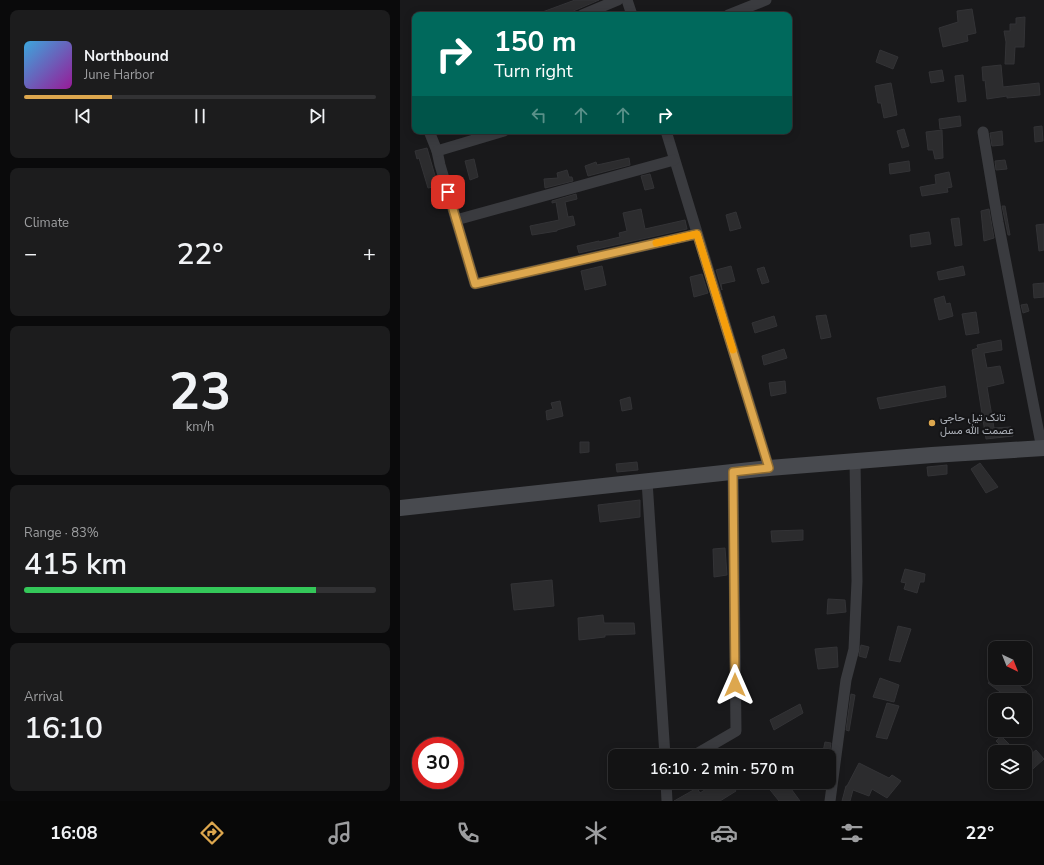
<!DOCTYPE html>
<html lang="en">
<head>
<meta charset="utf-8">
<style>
	body { margin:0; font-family:"Nunito Sans",Vazirmatn,sans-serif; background:#1c1c1d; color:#f1f3f6; height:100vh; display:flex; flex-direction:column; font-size:15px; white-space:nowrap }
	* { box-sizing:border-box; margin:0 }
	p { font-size:13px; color:#9d9ea0 }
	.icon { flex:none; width:22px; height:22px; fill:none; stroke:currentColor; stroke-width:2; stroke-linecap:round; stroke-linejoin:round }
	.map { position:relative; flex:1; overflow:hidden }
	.sheet { display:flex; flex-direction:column; gap:10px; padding:10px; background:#0a0a0b; width:400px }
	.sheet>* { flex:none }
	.top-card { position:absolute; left:12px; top:12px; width:380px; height:122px; border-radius:8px; box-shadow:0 2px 10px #0003,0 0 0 1px #323234; background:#00695c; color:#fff; overflow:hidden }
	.needle { width:26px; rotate:137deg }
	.buttons { position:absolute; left:588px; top:641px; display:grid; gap:8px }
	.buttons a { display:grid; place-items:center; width:44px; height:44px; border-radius:8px; background:#131314; box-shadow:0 2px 10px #0003,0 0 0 1px #323234; font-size:20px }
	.speed { position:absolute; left:12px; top:737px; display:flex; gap:8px; font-size:20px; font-weight:700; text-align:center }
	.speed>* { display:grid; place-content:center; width:52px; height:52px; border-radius:50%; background:#131314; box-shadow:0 2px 10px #0003,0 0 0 1px #323234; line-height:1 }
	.speed .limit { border:6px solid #d22; background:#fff; color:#111 }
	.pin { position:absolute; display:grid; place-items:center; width:34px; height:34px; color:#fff; margin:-17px; border-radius:8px; box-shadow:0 2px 6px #0006 }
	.me { position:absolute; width:44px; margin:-22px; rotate:0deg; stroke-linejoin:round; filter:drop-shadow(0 0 3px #0008) }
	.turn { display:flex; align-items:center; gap:14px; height:84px; padding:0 16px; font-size:18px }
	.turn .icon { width:52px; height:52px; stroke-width:2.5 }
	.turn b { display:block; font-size:28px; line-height:34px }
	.lanes { display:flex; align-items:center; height:38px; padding:0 16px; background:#0003; justify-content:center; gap:20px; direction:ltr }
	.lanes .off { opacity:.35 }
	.big { font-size:30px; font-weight:600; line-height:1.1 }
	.sheet .card { flex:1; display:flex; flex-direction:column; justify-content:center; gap:6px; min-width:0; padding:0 14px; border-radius:8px; background:#1c1c1d }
	.sheet .dial { align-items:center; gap:0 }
	.dial b { font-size:52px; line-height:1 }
	.song { display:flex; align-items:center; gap:12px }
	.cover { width:48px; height:48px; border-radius:6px; background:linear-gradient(135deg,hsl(200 70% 55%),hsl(300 70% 35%)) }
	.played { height:4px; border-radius:2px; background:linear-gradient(90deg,#dda74e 25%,#323234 25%) }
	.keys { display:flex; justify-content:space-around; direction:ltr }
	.heat { display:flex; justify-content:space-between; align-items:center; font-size:22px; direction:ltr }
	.charge { height:6px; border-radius:3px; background:linear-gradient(90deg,#34c759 83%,#323234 0) }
	.trip { position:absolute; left:208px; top:749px; width:228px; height:40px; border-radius:8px; background:#131314; box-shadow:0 2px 10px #0003,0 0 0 1px #323234; font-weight:600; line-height:40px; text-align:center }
	.dock { display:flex; height:64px; justify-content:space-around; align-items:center; background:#080808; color:#9d9ea0 }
	.dock .icon { width:28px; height:28px }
	.dock .current { color:#dda74e }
	.dock b { font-size:18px; color:#f1f3f6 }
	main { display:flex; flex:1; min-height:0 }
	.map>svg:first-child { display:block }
	.building { fill:#2c2c2e; stroke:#333336 }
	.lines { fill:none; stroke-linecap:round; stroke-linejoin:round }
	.minor { stroke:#3a3b3f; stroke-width:11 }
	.secondary { stroke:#484a4f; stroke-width:16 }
	.route-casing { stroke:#906d33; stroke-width:10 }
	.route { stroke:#dda74e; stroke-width:7 }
	.slow { stroke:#f59e0b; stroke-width:7 }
	.poi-dot { fill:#dda74e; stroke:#141416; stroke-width:1.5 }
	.labels { text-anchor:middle; stroke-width:4; stroke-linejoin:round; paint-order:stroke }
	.poi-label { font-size:11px; fill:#adb1b9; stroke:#141416; text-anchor:start }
</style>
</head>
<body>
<main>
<section class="sheet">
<div class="card">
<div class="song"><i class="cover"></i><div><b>Northbound</b><p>June Harbor</p></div></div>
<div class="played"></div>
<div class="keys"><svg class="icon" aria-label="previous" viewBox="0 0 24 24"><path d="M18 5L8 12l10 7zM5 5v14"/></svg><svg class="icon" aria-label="pause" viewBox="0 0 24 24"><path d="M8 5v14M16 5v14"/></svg><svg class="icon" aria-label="next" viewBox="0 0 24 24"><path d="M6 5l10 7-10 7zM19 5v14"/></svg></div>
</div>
<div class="card"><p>Climate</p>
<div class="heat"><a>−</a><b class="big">22°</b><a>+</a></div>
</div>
<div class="card dial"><b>23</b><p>km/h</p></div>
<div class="card"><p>Range · 83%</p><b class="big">415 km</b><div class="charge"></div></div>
<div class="card"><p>Arrival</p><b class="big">16:10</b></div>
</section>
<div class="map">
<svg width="644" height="801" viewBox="0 0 644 801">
	<rect width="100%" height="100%" fill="#19191b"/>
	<g class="building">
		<polygon points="175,0 199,0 171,12 172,15 137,15 137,14"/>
		<polygon points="572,9 576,33 567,35 568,41 543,47 539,28 558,22 557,11"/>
		<polygon points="625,17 624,47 615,47 614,64 605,64 606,42 604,31 610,31 610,24 616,24 616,18"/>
		<polygon points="480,50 498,57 493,69 476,62"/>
		<polygon points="601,65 603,87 639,83 640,95 607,98 607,96 587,99 585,80 583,81 582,67"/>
		<polygon points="542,70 544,81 531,83 529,72"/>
		<polygon points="563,75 566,101 558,102 555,76"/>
		<polygon points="491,83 497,115 484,118 481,103 478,103 475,86"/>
		<polygon points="560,116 561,126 540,129 539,119"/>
		<polygon points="642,126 643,141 635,142 634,127"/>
		<polygon points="504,129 509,146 502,148 497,131"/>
		<polygon points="542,130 543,158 535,159 533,150 528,150 526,132"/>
		<polygon points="602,131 603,145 592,146 590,133"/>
		<polygon points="27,148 38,186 28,188 19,158 17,159 15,151"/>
		<polygon points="229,158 230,165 188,176 185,166 196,162 197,165"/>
		<polygon points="74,159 78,177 70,180 65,161"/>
		<polygon points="605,160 607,169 596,170 595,161"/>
		<polygon points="509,161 510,171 490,174 489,164"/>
		<polygon points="167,170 169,177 172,177 173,181 145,188 144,179 158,178 157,173"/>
		<polygon points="549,172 552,187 547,188 548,192 522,196 520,187 536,184 535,175"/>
		<polygon points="250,174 254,188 245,190 241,176"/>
		<polygon points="176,194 177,199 165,202 168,217 173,216 175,225 157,230 157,231 132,235 130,226 159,220 156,202 152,203 152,201"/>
		<polygon points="602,206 605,206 610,235 608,235"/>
		<polygon points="241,209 245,229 285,220 287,229 179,253 177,246 199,241 199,242 220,237 219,233 227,231 223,213"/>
		<polygon points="589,209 594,238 584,241 581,211"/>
		<polygon points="336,212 341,228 330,231 326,215"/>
		<polygon points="559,218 562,245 555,246 551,219"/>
		<polygon points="644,224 644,250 639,251 636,225"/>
		<polygon points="529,232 531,244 511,247 510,235"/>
		<polygon points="202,266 206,285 185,290 181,271"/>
		<polygon points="331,266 335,281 321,284 322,290 316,270"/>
		<polygon points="563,266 565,275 539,280 537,272"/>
		<polygon points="364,267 369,282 362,284 357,269"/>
		<polygon points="302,274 308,293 294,297 290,277"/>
		<polygon points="644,283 644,297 634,298 633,284"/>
		<polygon points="544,296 546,304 550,303 553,316 539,320 534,299"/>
		<polygon points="627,304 629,311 623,313 621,305"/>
		<polygon points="576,312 579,333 566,335 562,314"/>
		<polygon points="426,315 431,337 421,339 416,316"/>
		<polygon points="374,316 377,326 355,333 352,323"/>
		<polygon points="601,340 602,350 584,353 587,368 600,366 604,383 587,387 594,428 611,427 613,436 586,439 572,350 578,348 577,345"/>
		<polygon points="384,349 387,358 364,365 362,356"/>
		<polygon points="385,381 386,393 371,396 369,383"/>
		<polygon points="545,386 546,397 480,409 477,398"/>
		<polygon points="230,397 232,409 222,411 220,400"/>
		<polygon points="160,401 163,416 147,420 146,411 153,409 151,403"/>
		<polygon points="180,442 189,442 189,452 180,453"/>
		<polygon points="237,462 238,470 217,472 216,464"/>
		<polygon points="580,463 598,487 586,493 571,469"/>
		<polygon points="547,465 547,474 528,476 527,467"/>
		<polygon points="240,500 240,517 200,522 198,505"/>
		<polygon points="403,530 403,540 372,542 371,531"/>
		<polygon points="325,548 327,575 314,577 313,549"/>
		<polygon points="505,569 525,574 524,582 520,582 517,593 504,589 506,583 501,582"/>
		<polygon points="152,580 154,606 114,610 111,584"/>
		<polygon points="428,599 445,600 446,612 427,614"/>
		<polygon points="203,615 204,623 234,623 235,634 205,635 205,637 179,640 178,618"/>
		<polygon points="498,626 511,629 500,662 489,660"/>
		<polygon points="461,645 469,647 466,658 459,656"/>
		<polygon points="437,647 438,667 418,669 415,649"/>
		<polygon points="480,678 499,685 494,702 473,697"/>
		<polygon points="592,678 610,678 627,692 620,700 611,700 588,683"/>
		<polygon points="451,694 455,695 449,731 446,730"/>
		<polygon points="487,703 499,706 487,739 476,737"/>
		<polygon points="400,704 403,713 374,730 370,720"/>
		<polygon points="601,736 609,744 604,749 596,741"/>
		<polygon points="425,742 431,743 429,756 422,756"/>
		<polygon points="636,750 644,759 625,776 625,759"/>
		<polygon points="459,763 489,778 492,775 501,781 487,798 472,789 469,796 453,790 450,801 442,801 446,786 447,786"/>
		<polygon points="317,782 330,782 336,791 320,801 274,801 297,788 300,793"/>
		<polygon points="375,782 386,782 400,801 379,801 367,786"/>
	</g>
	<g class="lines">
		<g class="minor">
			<polyline points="227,0 232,15"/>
			<polyline points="182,15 218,0"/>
			<polyline points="328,15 366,0"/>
			<polyline points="29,131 37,151 40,165 75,284 297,234"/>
			<polyline points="266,131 369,468"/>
			<polyline points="583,132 598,222 642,449"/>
			<polyline points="37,151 104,131"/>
			<polyline points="56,220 274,160"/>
			<polyline points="247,481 265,756"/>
			<polyline points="293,756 336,731 333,472"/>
			<polyline points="266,782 267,801"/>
			<polyline points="430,801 446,680 454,649 457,581 455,461"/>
		</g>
		<polyline class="secondary" points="0,508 369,468 532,455 644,448"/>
	</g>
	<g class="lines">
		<g class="route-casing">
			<polyline id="route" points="48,192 75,284 297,234 369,468 333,472 335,685"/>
		</g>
		<use href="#route" class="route"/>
		<polyline class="slow" points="256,243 297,234 333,350"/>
	</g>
	<circle class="poi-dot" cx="532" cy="423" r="4"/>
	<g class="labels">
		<g class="poi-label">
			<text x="540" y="421">تانک تیل حاجی<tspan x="540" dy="13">عصمت الله مسل</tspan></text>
		</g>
	</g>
</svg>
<div class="buttons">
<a><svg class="needle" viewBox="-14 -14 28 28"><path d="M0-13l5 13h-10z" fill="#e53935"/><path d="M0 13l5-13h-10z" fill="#9d9ea0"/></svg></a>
<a><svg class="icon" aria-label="search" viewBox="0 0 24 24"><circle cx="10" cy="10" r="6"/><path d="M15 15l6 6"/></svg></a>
<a><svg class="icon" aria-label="layers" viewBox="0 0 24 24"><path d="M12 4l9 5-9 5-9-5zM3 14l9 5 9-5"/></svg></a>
</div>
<div class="speed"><div class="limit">30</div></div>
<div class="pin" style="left:48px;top:192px;background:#d93025"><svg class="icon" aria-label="arrive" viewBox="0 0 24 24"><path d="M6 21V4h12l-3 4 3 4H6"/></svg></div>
<svg class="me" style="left:335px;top:685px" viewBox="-20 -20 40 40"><path d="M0-17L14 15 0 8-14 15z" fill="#dda74e" stroke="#fff" stroke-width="4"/></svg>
<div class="trip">16:10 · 2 min · 570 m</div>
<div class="top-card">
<div class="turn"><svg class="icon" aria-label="right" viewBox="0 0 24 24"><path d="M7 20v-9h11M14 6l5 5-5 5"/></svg><div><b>150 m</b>Turn right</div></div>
<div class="lanes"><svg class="icon off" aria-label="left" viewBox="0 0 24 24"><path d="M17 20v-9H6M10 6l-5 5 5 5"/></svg><svg class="icon off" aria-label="ahead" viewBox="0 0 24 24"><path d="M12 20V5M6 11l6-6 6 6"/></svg><svg class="icon off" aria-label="ahead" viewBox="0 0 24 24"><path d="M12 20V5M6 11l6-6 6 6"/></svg><svg class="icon" aria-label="right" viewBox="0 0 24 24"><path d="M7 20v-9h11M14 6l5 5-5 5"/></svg></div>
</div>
</div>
</main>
<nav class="dock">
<b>16:08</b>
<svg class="icon current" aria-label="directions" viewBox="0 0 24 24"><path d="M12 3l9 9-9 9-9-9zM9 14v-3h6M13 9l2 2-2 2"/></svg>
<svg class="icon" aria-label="music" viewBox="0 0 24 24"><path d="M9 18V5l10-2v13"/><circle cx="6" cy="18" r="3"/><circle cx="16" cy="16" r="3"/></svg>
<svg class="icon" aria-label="phone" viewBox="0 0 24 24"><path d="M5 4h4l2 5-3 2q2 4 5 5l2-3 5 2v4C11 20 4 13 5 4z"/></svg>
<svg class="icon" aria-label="climate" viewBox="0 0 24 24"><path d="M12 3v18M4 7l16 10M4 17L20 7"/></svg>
<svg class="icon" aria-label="car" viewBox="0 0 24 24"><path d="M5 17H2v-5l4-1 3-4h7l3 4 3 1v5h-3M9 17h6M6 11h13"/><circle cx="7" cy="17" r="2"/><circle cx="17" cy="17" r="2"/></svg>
<svg class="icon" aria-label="filters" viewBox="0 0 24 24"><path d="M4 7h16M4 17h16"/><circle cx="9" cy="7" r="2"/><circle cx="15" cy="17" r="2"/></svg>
<b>22°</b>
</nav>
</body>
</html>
